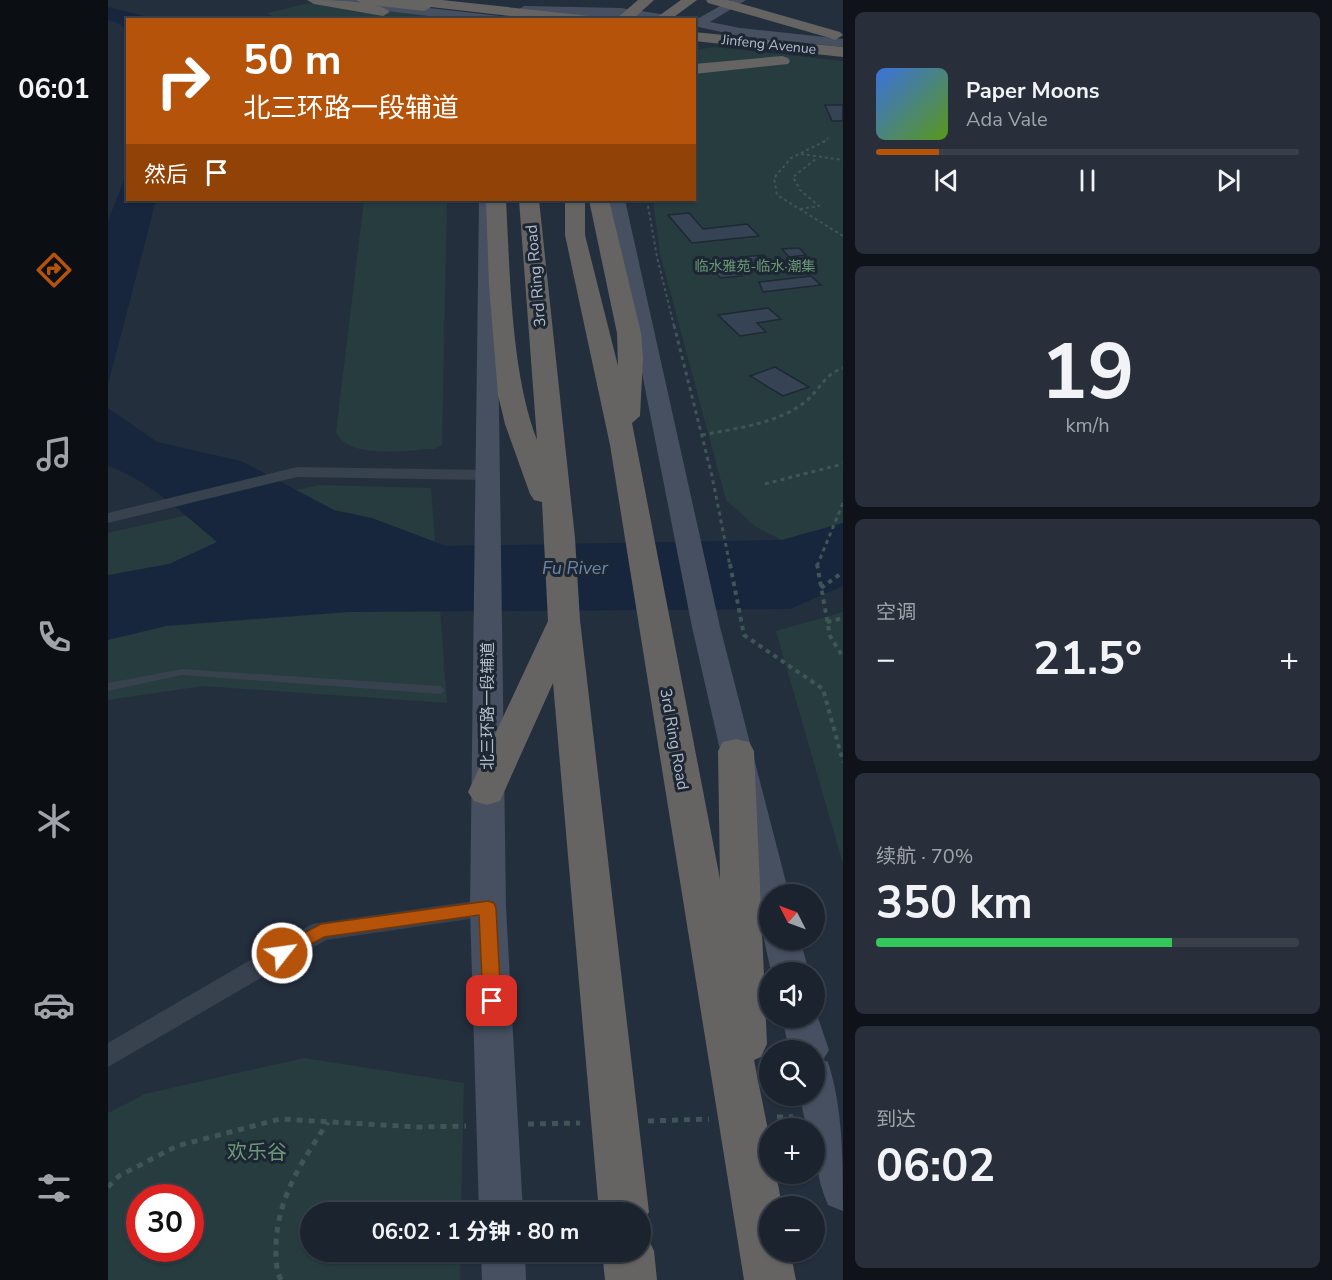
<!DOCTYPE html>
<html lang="zh">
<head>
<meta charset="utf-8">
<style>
	body { margin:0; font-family:"Nunito Sans","Noto Sans SC",sans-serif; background:#282f3a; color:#f1f3f6; height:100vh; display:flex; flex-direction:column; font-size:22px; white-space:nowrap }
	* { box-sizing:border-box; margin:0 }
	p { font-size:20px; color:#a0a4aa }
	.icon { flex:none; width:33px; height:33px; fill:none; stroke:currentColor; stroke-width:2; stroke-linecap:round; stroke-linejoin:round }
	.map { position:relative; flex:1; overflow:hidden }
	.drawer { display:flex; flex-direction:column; gap:12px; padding:12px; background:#0f1319; width:489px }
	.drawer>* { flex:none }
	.guide { position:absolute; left:18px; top:18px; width:570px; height:183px; border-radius:0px; box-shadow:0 2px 4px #0004,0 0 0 2px #39404a; background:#b45309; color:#fff; overflow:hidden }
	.needle { width:39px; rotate:312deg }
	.controls { position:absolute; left:651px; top:884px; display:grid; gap:12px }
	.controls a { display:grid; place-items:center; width:66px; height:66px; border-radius:50%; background:#1b232e; box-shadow:0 2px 4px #0004,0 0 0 2px #39404a; font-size:30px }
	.speed { position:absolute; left:18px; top:1184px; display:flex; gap:12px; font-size:30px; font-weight:700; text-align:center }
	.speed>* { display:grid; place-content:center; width:78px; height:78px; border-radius:50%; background:#1b232e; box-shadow:0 2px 4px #0004,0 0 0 2px #39404a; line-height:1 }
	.speed .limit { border:9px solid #d22; background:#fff; color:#111 }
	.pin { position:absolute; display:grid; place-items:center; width:51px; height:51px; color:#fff; margin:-26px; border-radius:12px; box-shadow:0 3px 9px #0006 }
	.me { position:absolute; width:66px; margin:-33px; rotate:60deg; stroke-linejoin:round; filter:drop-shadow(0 0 4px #0008) }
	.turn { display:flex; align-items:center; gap:21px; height:126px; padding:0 18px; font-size:27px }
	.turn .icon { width:78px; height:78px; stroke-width:2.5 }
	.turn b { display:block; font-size:42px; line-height:51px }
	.then { display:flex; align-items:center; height:57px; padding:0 18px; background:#0003; gap:12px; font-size:22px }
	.big { font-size:45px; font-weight:700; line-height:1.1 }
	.drawer .tile { flex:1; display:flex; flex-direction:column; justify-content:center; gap:9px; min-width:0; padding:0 21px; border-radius:9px; background:#282f3a }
	.drawer .dial { align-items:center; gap:0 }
	.dial b { font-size:78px; line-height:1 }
	.song { display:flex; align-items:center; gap:18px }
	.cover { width:72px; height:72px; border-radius:9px; background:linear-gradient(135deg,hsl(220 70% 55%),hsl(90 70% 35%)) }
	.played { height:6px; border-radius:3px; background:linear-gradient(90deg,#b45309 15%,#39404a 15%) }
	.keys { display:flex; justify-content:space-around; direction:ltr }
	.heat { display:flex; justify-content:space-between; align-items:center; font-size:33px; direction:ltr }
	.charge { height:9px; border-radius:4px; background:linear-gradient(90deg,#34c759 70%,#39404a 0) }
	.trip { position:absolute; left:192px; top:1202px; width:351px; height:60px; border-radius:30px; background:#1b232e; box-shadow:0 2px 4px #0004,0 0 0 2px #39404a; font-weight:700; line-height:60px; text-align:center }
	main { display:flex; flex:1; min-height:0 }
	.dock { display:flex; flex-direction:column; width:108px; justify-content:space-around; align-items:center; background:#0b0e12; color:#a0a4aa }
	.dock .icon { width:42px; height:42px }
	.dock .on { color:#b45309 }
	.dock b { font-size:27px; color:#f1f3f6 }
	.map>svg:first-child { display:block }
	.green { fill:#263c3f; fill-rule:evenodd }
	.water { fill:#17263c }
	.building { fill:#364354; stroke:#1f2835; stroke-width:1.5 }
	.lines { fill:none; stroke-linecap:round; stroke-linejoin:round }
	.path-far4 { stroke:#3f5557; stroke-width:1.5; stroke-dasharray:2 2; stroke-linecap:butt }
	.path-far3 { stroke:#3f5557; stroke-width:2; stroke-dasharray:3 3; stroke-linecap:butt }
	.path-far2 { stroke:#3f5557; stroke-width:3; stroke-dasharray:4 4; stroke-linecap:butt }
	.path-far1 { stroke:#3f5557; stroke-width:4; stroke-dasharray:4.5 4.5; stroke-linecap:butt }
	.path { stroke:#3f5557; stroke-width:5; stroke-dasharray:6 6; stroke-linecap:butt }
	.service { fill:#38414e; fill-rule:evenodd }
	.minor { fill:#38414e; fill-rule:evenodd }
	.secondary { fill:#465061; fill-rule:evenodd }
	.trunk { fill:#656462; fill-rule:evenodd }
	.route { fill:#b45309; stroke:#753606; stroke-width:1.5 }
	.labels { text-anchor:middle; stroke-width:6; stroke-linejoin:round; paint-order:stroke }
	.far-street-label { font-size:14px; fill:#b4bcc9; stroke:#1d2633 }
	.far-park-label { font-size:14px; fill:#6b9a76; stroke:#1d2633 }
	.street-label { font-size:16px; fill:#b4bcc9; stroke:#1d2633 }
	.water-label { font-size:18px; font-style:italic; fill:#6d86a8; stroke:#1d2633 }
	.near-park-label { font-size:20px; fill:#6b9a76; stroke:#1d2633 }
</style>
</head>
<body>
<main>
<nav class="dock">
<b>06:01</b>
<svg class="icon on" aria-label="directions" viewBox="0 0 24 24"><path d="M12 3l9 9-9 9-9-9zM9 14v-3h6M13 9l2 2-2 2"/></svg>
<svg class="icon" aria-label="music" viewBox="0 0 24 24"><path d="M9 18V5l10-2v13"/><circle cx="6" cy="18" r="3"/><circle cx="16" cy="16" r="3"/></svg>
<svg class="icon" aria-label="phone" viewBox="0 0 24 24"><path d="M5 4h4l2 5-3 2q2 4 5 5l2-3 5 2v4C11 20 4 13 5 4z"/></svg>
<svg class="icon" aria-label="climate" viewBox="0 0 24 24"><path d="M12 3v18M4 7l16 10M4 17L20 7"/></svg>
<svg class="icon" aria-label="car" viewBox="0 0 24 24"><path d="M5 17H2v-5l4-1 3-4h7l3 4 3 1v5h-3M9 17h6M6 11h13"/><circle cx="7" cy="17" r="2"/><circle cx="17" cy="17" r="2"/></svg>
<svg class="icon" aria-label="filters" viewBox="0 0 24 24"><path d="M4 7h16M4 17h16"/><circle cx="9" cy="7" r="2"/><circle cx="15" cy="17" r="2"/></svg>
</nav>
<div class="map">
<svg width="735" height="1280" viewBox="0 0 735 1280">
	<rect width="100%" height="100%" fill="#242f3e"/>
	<g class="green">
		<polygon points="201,3 282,9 354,19 164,20 167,18 160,13"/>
		<polygon points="606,47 735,61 735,523 674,540 648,527 618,500 552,254 545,200 586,200 587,50"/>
		<path d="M256,200H339L334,445L326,449C299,450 240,460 228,432Z"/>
		<polygon points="211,485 323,488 339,703 95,686 0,700 0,533"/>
		<polygon points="735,612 735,864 668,631"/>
		<path d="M196,1058L356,1083L353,1212H202V1251H353L352,1280H0V1113L37,1094ZM32,1197H82V1248H32Z"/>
	</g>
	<g class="water">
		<polygon points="0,7 40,17 44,19 20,20 19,31 12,24 0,20"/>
		<polygon points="19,172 20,200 48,200 0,385 0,221"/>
		<path d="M0,408L49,442L133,461L226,510L264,518L338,546L674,540L735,523V586L682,609L240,612L58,626L0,640V575L61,564L109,542C75,514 42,481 0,466Z"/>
	</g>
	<g class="building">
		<polygon points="717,105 735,105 735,121 724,121"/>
		<polygon points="581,213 595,229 639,224 651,236 584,243 560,215"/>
		<polygon points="691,248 698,255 681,257 674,249"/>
		<polygon points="656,255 661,261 639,263 633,257"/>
		<polygon points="622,261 634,276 612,278 600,262"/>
		<polygon points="703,276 713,285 655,292 651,282"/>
		<polygon points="660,308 673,319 649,323 658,332 632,336 610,315"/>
		<polygon points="667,367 701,387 675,396 642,376"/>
	</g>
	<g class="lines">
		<polyline class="path-far4" points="716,142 722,136"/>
		<g class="path-far3">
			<polyline points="717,141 683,158 666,178 669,195 735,236"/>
			<polyline points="693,154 735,160"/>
			<polyline points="539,200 549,257 566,326"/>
			<polyline points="692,209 711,206 692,190 685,177 709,158"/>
		</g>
		<g class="path-far2">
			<polyline points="566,325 604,476 622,566"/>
			<path d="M594,435C629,428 669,424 697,402C714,388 714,376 735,368"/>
			<polyline points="657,484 735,464"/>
			<polyline points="709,566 735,503"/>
		</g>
		<g class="path-far1">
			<polyline points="622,564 636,635 715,689 735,762"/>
			<polyline points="709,564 722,636 735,657"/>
			<polyline points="713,588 735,572"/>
			<polyline points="719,622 735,618"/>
		</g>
		<g class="path">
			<polyline points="669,1117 685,1117"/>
			<polyline points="540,1121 601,1119"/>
			<polyline points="420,1124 472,1123"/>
			<polyline points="0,1187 11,1176 69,1146 172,1119 310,1127 358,1126"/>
			<path d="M173,1280C167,1268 168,1256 168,1244C170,1196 195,1160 220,1122"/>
		</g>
		<polygon class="service" points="74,669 332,686 337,690 332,694 74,675 0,691 0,683"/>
		<g class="minor">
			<polygon points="189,467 377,470 385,475 377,480 189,477 0,523 0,513"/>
			<polygon points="380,899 389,901 392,908 389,915 218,940 0,1067 0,1043 204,924"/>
		</g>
		<g class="secondary">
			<polygon points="213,0 251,0 392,16 398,20 355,20 219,4"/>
			<polygon points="623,0 638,0 602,22 632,28 735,39 735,47 632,36 586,26 586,20 581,20 589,19"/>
			<polygon points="416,6 513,8 566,16 572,20 412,13 410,10"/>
			<polygon points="371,200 388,200 398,908 415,1212 371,1212 362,908"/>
			<polygon points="500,200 517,200 612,627 681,894 662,894 662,907 651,903 645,894 584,627"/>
			<polygon points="661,929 662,939 692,939 701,972 663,972 656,939"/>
			<path d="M706,1006L721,1050L715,1060L720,1062C735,1108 735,1161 735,1211L720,1205C709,1179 706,1155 706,1128H699L691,1095H706V1050H681L674,1017H706Z"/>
			<polygon points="373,1251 417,1251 418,1280 374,1280"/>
		</g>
		<g class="trunk">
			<path d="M199,0C217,0 270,0 282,12L275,16L206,4Z"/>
			<polygon points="248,0 334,0 482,16 489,20 437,20 323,7 316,11 255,4"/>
			<polygon points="530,0 546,0 524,20 507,20"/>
			<polygon points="573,0 589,0 562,20 545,20"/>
			<polygon points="598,0 620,0 732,32 735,35 727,40 722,38 600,3"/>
			<polygon points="586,32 735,47 735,57 586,41"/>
			<polygon points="674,56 680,58 682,61 680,64 586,74 586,64"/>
			<path d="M378,200H398C402,273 403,373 429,440L411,200H431L467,538L472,620L541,1212L532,1229V1212H491L445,683L392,801L379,805L366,801L360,792L440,621L434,502L426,500L422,494L397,424L390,395L381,285Z"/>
			<polygon points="457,200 477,200 477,235 510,366 509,333 481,200 501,200 533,333 535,358 532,416 524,423 612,879 610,751 615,742 628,739 641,742 646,751 659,1044 653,1057 646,1060 662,1140 662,1173 668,1173 674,1206 662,1206 662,1251 682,1251 688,1280 636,1280 502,445 457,235"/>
			<polygon points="532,1232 538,1234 546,1251 549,1280 497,1280 494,1251 532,1251"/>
		</g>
	</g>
	<polygon class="route" points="380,901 386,903 388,908 393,1001 390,1007 384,1009 377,1007 375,1001 371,915 216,937 174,960 168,958 166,953 168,948 213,924"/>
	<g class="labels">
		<g class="far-street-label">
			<text transform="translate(661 44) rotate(6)" y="5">Jinfeng Avenue</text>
		</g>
		<g class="far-park-label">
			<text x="647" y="271">临水雅苑-临水·潮集</text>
		</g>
		<g class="street-label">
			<text transform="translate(427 276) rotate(-95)" y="6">3rd Ring Road</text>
			<text transform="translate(379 706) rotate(-90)" y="6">北三环路一段辅道</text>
			<text transform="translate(567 739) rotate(80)" y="6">3rd Ring Road</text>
		</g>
		<g class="water-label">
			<text x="467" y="574">Fu River</text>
		</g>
		<g class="near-park-label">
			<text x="149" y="1159">欢乐谷</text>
		</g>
	</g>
</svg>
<div class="controls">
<a><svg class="needle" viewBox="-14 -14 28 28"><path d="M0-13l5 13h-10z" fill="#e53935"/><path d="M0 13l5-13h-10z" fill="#a0a4aa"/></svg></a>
<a><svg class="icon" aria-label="sound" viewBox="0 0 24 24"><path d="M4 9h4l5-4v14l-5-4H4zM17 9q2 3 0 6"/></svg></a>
<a><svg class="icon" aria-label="search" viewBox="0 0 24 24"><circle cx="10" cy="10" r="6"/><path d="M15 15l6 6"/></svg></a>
<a>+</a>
<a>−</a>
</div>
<div class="speed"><div class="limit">30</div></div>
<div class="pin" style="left:384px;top:1001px;background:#d93025"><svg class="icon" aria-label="arrive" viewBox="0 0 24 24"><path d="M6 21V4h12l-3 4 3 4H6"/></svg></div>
<svg class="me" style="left:174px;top:953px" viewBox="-20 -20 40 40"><circle r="17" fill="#b45309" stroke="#fff" stroke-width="3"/><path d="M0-11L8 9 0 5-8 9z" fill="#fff"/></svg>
<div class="trip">06:02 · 1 分钟 · 80 m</div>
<div class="guide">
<div class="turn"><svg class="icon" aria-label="right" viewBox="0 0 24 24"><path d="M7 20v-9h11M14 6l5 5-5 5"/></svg><div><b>50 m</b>北三环路一段辅道</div></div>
<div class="then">然后<svg class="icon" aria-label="arrive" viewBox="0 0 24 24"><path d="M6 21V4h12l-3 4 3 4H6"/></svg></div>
</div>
</div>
<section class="drawer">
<div class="tile">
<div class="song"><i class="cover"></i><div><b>Paper Moons</b><p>Ada Vale</p></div></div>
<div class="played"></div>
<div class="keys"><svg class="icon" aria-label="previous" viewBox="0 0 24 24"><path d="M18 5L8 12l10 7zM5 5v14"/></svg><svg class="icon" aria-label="pause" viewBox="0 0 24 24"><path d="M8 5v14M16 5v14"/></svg><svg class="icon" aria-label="next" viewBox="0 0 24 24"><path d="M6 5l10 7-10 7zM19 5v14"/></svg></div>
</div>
<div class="tile dial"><b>19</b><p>km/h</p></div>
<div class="tile"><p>空调</p>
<div class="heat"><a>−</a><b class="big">21.5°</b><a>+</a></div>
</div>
<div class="tile"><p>续航 · 70%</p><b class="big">350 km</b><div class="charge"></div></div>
<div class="tile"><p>到达</p><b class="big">06:02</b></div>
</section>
</main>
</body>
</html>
